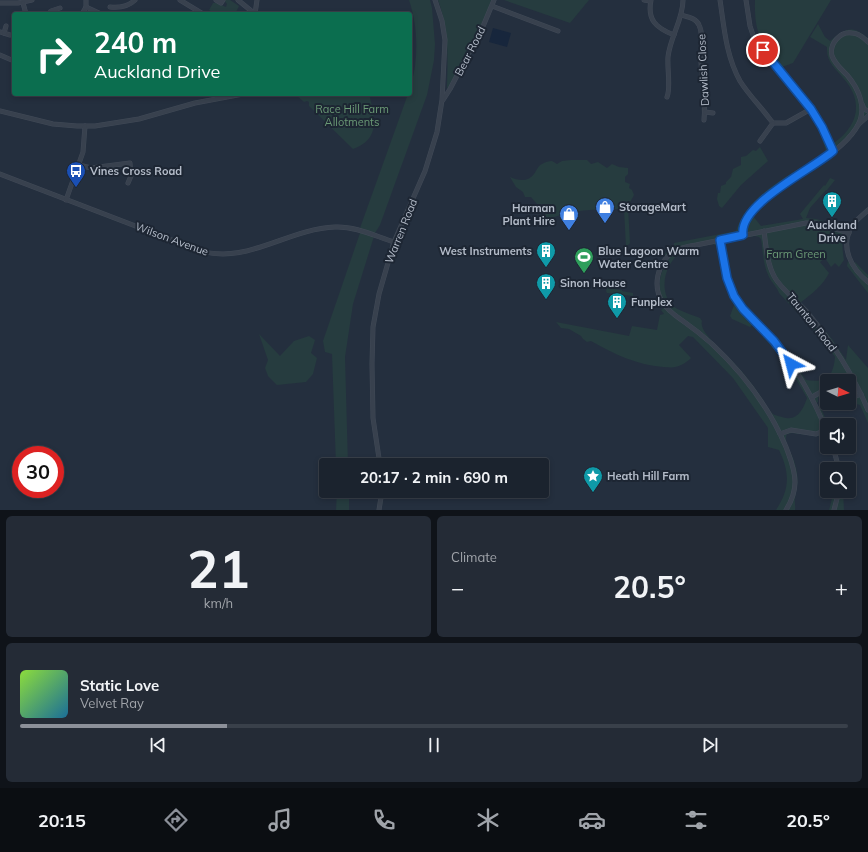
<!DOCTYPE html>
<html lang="en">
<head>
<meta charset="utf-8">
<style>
	body { margin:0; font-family:Mulish,sans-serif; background:#242b36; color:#f1f3f6; height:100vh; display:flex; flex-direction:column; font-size:15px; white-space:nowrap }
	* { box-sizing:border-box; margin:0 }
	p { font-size:13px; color:#a0a4aa }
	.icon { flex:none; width:22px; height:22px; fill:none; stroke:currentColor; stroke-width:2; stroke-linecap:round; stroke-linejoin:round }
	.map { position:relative; height:510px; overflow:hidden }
	.panel { display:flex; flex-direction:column; gap:6px; padding:6px; background:#0f1319; flex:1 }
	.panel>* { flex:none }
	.top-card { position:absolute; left:12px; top:12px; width:400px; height:84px; border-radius:4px; box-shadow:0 2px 6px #0003,0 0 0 1px #39404a; background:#0b6e4f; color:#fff; overflow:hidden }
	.needle { width:26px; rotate:95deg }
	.tools { position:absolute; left:820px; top:374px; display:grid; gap:8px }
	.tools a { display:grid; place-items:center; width:36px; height:36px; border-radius:4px; background:#1b232e; box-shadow:0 2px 6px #0003,0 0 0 1px #39404a; font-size:20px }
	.speed { position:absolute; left:12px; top:446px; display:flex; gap:8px; font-size:20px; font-weight:700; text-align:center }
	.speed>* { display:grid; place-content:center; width:52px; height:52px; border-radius:50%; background:#1b232e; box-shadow:0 2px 6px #0003,0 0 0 1px #39404a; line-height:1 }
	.speed .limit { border:6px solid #d22; background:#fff; color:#111 }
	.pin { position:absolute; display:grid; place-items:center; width:34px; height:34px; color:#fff; margin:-17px; border:2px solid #fff; border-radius:50%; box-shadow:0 1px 4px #0007 }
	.me { position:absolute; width:44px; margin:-22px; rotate:322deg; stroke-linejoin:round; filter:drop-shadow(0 0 3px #0008) }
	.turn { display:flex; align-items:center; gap:14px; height:84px; padding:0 16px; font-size:18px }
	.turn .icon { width:52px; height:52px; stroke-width:2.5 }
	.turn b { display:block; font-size:28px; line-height:34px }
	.big { font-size:30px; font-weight:700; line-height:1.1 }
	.panel .widget { flex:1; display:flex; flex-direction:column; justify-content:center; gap:6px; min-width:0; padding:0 14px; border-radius:6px; background:#242b36 }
	.panel .dial { align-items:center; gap:0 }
	.dial b { font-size:52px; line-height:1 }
	.song { display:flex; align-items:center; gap:12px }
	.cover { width:48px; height:48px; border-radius:6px; background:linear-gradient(135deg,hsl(90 70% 55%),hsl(200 70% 35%)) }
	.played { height:4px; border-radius:2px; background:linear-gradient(90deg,#8c9099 25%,#39404a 25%) }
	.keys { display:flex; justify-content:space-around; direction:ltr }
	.heat { display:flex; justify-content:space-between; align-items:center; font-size:22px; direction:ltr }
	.panel .tiles { flex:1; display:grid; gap:6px; grid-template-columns:1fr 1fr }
	.widget:last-child { grid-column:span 2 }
	.trip { position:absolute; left:319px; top:458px; width:230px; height:40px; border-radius:4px; background:#1b232e; box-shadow:0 2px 6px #0003,0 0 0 1px #39404a; font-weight:700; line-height:40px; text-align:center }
	.tab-bar { display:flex; height:64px; justify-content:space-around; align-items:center; background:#0b0e12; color:#a0a4aa }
	.tab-bar .icon { width:28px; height:28px }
	.tab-bar .on { color:#8c9099 }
	.tab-bar b { font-size:18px; color:#f1f3f6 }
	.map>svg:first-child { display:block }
	.green { fill:#263c3f; fill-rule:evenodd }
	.water { fill:#17263c }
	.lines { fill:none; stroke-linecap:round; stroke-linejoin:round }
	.minor-casing { stroke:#414a57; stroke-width:5 }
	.minor { stroke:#38414e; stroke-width:4 }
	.route-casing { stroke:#114b97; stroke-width:10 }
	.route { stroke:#1a73e8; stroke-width:7 }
	.labels { text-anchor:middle; stroke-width:4; stroke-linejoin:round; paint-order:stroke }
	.street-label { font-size:11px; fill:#b4bcc9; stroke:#1d2633 }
	.park-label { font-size:11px; fill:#6b9a76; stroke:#1d2633 }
	.poi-label { font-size:11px; font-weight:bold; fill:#b4bcc9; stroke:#1d2633; text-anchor:start }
</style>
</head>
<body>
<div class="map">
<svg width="868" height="510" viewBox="0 0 868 510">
	<rect width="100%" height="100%" fill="#242f3e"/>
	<g class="green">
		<polygon points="224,0 230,0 239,6 235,14 215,14 209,10 213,3 216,3 226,7 227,4"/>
		<path d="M409,0H430L432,8L435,44L434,60L427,95L380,225L375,233L353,304L345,357L348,465H336L332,354L325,352L323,341L360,233V228L408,94H410C410,85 414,75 415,66C418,44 416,21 409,0Z"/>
		<path d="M438,0H491L488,11L454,77L447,89C448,57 449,30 438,0Z"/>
		<polygon points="504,0 589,0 570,23"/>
		<path d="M755,0H831L793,63L782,67C761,41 754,35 755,0Z"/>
		<path d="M818,24L825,37L830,41C845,29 851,24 868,38V119L866,121L865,120L858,125L861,126L835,153L824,162L776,192L753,216L761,226L803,219L800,214L824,185L825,186L830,178L835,180L827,190H826L810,208L806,218L816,219L843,226H846C841,237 842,248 844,260L839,267L835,263L831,267L825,258L820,262L829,273C824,284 811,295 801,302L832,339L846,360L848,345L868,368V423L860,405L849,402V381H827V395H820L818,398V402L815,404L821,408L828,425H827V444L823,435L816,436L792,433L787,434C783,442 792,453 794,461C799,476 798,483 795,498C794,502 796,506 795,510H776C790,489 790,473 779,450L768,447V428L766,425L733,378L693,337L688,336L679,345L691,358C687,362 681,366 675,367C672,368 667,367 663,367C637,365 614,354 591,341L587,342L583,339L581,336L569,329L561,328L556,322L629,336L632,326L657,330L660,315L664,314L661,310L667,306C656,291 658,274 669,259L663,255L674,246V243L736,231C748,192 796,173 826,151L819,130L820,125L824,123L833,142L834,143C858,126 864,102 844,79C835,68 826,62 827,47L810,37ZM755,236L759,237L761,239C763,252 763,265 769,277C772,283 777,287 779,293L826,344L835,357C833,378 826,383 806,380L784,349L750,311L738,297L731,278L725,244L729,241ZM713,244L717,246L723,279L729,297L734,305L730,316L732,319L750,327L752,325C774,347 792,370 807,398C803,410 797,422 782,417C778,416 773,415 771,412C767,408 764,401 761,397C753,385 744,373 734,363C726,354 698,332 702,321L700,318C693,315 676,310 672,305C657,289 666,258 686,250C694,246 705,245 713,244Z"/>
		<path d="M295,94H369C375,117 381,139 353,149L309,106V102L307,101L304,102Z"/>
		<polygon points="760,147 768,161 741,185 722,208 719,206 717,199 718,193 720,193 721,186 726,184 726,182 731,177 733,169 741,165 741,157 746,156 753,150 756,151"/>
		<path d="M571,160H587L591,164L598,162L607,168L612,164L619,167L628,168V174L625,177V182L630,184L629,188L632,190L634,195L628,206L630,243L626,247L624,209C596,209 570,209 545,221V214L547,210L545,204H537L531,197H525L523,192L516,187L510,177C519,181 528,182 534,174C537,170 538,166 542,164C545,162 549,161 552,161L557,164L562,161Z"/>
		<polygon points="848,261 854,268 856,265 854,263 855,262 868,275 868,293 847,266"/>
		<polygon points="607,287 608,287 615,288 615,289 622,290 622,291 633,293 633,296 607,293 606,291"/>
		<polygon points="259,334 280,356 294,341 309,336 315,340 311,353 317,358 313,374 306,382 277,385 268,376 265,368 268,360"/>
		<polygon points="337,491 349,491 349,510 336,510"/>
		<polygon points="834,491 843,491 844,510 829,510"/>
	</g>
	<polygon class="water" points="493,28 511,33 507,47 489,42"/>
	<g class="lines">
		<g class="minor-casing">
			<g id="minor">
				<polyline points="180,0 203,14"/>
				<polyline points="216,0 221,3 223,0"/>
				<polyline points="238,0 255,14"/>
				<polyline points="644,0 650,1"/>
				<path d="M651,0C647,20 656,28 674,35"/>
				<path d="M720,0C724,27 726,56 740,81C748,94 760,106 769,118L773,123H786L811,109"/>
				<polyline points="746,0 750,26 754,38 811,109 822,127 833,151"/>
				<polyline points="0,3 18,3 32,0"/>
				<polyline points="23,3 26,14"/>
				<polyline points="492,6 558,31"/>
				<polyline points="86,7 99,13"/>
				<path d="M110,7C120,8 128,7 135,0"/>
				<polyline points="49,14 51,11 60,8"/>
				<polyline points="82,14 86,7 86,0"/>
				<polyline points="255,14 257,0"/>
				<path d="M681,15C688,17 696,18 699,25C704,35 701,51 701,62C702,82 706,100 704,120"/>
				<polyline points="0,32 10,35"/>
				<polyline points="4,33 6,26"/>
				<polyline points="0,55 14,61"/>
				<path d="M667,97C671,88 667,68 668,57C670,37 683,20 683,0"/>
				<polyline points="443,100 450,89 484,24 494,0"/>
				<polyline points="862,104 864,109 868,111"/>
				<polyline points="0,111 53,124 77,126 95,126 139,119 195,103 243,94"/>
				<polyline points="705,112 713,113"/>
				<polyline points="858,125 868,116"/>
				<polyline points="760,141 773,123"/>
				<polyline points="79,165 91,168 130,163 131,176 128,183"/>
				<path d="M0,174L198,250C246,266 286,229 335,227C355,226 375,236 394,242"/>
				<polyline points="66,200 83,152 85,126"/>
				<path d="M868,210C863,215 856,220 852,226C839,247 852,269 868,282"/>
				<path d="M764,231C766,246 767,263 774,276C780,288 797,301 807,312C832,342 853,374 868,410"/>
				<path d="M743,235C743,235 742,230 742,229C743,217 772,191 782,184C792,178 803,173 813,166C829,156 849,142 858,125C867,108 859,89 847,75C842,70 835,64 832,56C829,44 840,31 852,33C858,33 864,38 868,42"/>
				<path d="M720,240C723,256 724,275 731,290C741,311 760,325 775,342C797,369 814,399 827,432"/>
				<polyline points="812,397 821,392 827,393"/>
				<polyline points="849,399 861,394"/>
				<polyline points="780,434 791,430 816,434 826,430"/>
				<polyline points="833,447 839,469"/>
				<polyline points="380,465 373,418 372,364 373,327 379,294 394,242 425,171 437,132 442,100 445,40 442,21 435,0"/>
				<polyline points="379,510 382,491"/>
				<path d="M786,510C791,502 795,492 795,482C795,469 790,458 786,447C769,407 743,373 712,344C703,336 693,328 683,321C676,316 668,311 663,303C652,287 657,263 673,252C680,248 688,246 696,245L806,223H816L849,233"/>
				<polyline points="834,510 839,491"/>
			</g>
		</g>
		<use href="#minor" class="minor"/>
	</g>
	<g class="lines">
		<g class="route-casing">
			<path id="route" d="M763,50L811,109L822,127L833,151C813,169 738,204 743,235L720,240L727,278L734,296L743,309L774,341L791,364"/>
		</g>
		<use href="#route" class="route"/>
	</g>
	<defs>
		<g id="bus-pin" transform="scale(1)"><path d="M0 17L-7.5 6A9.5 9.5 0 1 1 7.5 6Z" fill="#1a4fb4" stroke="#1d2633"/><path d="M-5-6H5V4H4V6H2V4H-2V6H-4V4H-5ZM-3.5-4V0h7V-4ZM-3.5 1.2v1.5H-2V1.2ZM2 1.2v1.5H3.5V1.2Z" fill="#fff"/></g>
		<g id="building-pin" transform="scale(1)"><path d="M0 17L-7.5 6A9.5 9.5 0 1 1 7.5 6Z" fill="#0f9aa8" stroke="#1d2633"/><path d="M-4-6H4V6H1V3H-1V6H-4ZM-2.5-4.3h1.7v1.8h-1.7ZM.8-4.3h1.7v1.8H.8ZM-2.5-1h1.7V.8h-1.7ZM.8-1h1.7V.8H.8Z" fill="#fff"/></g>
		<g id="shop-pin" transform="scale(1)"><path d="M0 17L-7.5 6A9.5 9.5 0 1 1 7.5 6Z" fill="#3f7fe0" stroke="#1d2633"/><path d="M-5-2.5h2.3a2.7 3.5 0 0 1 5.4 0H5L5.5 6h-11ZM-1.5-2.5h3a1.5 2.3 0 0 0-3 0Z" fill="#fff"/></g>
		<g id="stadium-pin" transform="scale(1)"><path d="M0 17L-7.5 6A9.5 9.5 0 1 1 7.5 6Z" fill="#2e9e5b" stroke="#1d2633"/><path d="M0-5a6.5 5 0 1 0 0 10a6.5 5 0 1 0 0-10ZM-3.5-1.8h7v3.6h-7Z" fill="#fff"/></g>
		<g id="sight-pin" transform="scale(1)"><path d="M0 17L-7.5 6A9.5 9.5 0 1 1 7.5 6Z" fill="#0f9aa8" stroke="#1d2633"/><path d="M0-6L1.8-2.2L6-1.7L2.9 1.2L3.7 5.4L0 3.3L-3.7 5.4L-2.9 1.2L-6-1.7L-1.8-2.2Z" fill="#fff"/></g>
	</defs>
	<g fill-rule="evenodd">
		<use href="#bus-pin" x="76" y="171"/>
		<use href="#building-pin" x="832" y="201"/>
		<use href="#shop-pin" x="605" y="207"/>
		<use href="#shop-pin" x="569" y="214"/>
		<use href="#building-pin" x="546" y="251"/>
		<use href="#stadium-pin" x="584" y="257"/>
		<use href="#building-pin" x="546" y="283"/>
		<use href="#building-pin" x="617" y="302"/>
		<use href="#sight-pin" x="593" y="476"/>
	</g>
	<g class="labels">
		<g class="street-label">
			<text transform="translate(470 51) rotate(-63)" y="4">Bear Road</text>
			<text transform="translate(703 70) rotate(-93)" y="4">Dawlish Close</text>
			<text transform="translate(401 231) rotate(-68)" y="4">Warren Road</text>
			<text transform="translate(172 239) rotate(20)" y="4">Wilson Avenue</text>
			<text transform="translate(812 322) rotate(51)" y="4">Taunton Road</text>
		</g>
		<g class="park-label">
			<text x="352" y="113">Race Hill Farm<tspan x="352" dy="13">Allotments</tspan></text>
			<text x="796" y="258">Farm Green</text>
		</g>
		<g class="poi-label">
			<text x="90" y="175">Vines Cross Road</text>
			<text x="619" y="211">StorageMart</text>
			<text x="555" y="212" text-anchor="end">Harman<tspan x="555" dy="13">Plant Hire</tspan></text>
			<text x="832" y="229" text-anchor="middle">Auckland<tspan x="832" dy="13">Drive</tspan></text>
			<text x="532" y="255" text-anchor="end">West Instruments</text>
			<text x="598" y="255">Blue Lagoon Warm<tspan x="598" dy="13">Water Centre</tspan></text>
			<text x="560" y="287">Sinon House</text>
			<text x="631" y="306">Funplex</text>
			<text x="607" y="480">Heath Hill Farm</text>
		</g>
	</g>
</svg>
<div class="tools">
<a><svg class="needle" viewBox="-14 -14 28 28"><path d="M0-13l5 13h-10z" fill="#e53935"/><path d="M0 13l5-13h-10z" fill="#a0a4aa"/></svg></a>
<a><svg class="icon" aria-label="sound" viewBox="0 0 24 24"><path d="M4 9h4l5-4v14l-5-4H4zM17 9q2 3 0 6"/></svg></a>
<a><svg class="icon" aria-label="search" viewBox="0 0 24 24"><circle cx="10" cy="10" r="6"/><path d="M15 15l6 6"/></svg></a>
</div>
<div class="speed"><div class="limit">30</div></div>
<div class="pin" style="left:763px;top:50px;background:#d93025"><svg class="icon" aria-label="arrive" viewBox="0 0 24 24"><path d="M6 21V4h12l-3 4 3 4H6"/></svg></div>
<svg class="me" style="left:791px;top:364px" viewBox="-20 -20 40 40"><path d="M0-17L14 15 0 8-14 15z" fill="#1a73e8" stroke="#fff" stroke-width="4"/></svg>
<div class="trip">20:17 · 2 min · 690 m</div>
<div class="top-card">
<div class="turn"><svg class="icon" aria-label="right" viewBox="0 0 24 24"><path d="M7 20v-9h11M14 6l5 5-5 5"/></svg><div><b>240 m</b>Auckland Drive</div></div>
</div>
</div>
<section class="panel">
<div class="tiles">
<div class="widget dial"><b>21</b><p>km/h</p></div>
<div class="widget"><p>Climate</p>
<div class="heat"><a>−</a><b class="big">20.5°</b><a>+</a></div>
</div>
<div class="widget">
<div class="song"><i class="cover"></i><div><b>Static Love</b><p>Velvet Ray</p></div></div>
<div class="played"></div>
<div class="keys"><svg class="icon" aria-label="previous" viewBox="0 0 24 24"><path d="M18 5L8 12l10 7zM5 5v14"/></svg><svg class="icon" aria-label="pause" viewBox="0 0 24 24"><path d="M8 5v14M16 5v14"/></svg><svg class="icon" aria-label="next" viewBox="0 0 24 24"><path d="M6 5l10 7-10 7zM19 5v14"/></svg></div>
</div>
</div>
</section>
<nav class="tab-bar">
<b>20:15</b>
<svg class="icon on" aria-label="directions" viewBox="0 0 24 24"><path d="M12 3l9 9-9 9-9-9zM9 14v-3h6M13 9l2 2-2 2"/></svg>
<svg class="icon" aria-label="music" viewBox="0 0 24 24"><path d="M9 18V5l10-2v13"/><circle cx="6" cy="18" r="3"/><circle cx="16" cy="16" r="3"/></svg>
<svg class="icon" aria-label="phone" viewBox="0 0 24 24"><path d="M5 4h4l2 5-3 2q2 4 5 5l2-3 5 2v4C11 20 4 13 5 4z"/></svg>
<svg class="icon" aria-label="climate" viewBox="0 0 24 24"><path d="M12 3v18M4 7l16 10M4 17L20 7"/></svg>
<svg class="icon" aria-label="car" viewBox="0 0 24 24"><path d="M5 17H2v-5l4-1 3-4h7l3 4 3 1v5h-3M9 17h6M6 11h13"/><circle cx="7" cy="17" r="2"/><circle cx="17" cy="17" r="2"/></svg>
<svg class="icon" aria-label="filters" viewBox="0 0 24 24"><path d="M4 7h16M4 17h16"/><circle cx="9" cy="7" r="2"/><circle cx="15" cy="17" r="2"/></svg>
<b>20.5°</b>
</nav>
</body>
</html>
